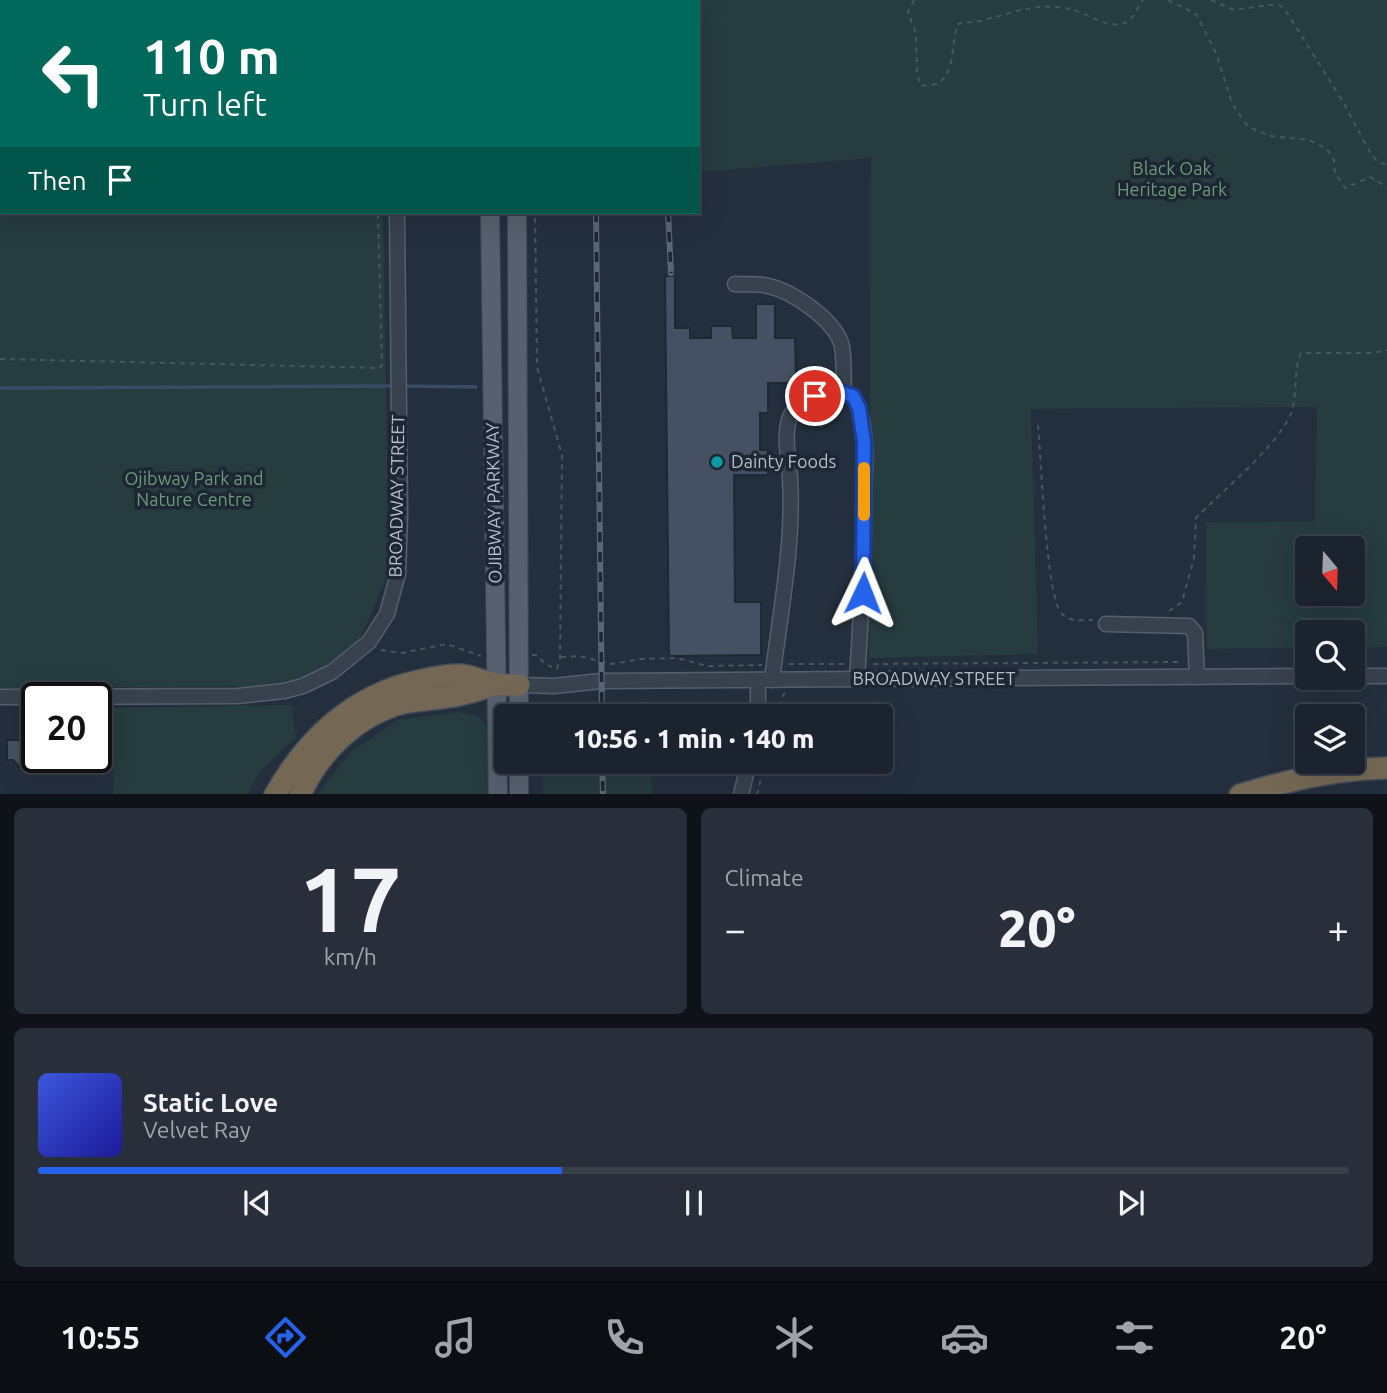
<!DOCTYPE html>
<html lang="en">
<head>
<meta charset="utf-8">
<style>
	body { margin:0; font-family:Ubuntu,sans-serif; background:#282f3a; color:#f1f3f6; height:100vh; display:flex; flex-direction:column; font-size:26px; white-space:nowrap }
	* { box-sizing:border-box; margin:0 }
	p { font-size:23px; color:#a0a4aa }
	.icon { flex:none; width:38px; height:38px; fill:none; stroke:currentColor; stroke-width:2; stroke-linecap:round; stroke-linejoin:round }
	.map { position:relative; height:794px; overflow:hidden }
	.panel { display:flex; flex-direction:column; gap:14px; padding:14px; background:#0f1319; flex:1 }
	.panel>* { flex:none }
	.hud { position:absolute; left:0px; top:0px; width:700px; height:214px; box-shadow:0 7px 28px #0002,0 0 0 2px #39404a; background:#00695c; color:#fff; overflow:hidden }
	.needle { width:46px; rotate:161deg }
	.tools { position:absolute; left:1295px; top:536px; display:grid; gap:14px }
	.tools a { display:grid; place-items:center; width:70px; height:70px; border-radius:7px; background:#1b232e; box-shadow:0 7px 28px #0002,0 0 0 2px #39404a; font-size:35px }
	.speed { position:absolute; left:21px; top:682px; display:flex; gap:14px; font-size:35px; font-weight:700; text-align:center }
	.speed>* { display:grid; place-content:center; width:91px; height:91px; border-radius:50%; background:#1b232e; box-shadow:0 7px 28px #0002,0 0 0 2px #39404a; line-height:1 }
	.speed .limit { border:4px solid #111; border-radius:10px; background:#fff; color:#111 }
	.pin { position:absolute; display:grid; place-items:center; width:60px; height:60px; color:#fff; margin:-30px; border:4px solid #fff; border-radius:50%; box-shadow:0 2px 7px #0007 }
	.me { position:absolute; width:77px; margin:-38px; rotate:2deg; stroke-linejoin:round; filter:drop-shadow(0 0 5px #0008) }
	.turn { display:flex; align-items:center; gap:24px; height:147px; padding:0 28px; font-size:32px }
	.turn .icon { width:91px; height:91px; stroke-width:2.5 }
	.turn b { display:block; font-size:49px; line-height:60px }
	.then { display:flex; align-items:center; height:66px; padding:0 28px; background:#0003; gap:14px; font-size:26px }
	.big { font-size:52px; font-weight:800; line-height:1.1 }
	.panel .card { flex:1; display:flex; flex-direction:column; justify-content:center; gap:10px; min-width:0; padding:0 24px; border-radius:10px; background:#282f3a }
	.panel .dial { align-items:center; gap:0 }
	.dial b { font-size:91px; line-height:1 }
	.song { display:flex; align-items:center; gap:21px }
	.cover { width:84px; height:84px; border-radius:10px; background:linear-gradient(135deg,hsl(230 70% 55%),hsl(240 70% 35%)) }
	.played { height:7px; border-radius:4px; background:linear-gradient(90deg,#2563eb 40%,#39404a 40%) }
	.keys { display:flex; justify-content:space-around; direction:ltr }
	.heat { display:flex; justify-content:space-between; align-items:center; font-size:38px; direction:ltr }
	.panel .tiles { flex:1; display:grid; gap:14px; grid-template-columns:1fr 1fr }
	.card:last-child { grid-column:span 2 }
	.trip { position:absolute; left:494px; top:704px; width:399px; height:70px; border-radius:7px; background:#1b232e; box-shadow:0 7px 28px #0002,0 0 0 2px #39404a; font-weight:800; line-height:70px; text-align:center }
	.dock { display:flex; height:112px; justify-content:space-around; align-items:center; background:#0b0e12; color:#a0a4aa }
	.dock .icon { width:49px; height:49px }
	.dock .on { color:#2563eb }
	.dock b { font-size:32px; color:#f1f3f6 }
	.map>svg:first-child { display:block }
	.green { fill:#263c3f; fill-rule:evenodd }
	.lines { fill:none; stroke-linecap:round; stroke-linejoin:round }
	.stream { stroke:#394c67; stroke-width:3.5 }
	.building { fill:#455162; stroke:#1f2835; stroke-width:2 }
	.minor-casing { stroke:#565f6c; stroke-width:17 }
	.major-casing { stroke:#414a57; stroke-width:20 }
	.highway-casing { stroke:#434c59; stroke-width:24 }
	.path { stroke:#44595c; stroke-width:2; stroke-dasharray:5 5; stroke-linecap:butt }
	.minor { stroke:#38414e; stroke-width:14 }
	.major { stroke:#56606e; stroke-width:18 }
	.highway { stroke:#746855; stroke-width:21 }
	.rail-casing { stroke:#5a6575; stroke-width:6 }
	.rail { stroke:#1d2633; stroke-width:3.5; stroke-dasharray:10; stroke-linecap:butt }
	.route-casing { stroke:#184099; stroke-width:18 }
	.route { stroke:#2563eb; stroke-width:12 }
	.slow { stroke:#f59e0b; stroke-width:12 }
	.culture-dot { fill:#0f9aa8; stroke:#1d2633; stroke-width:2.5 }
	.labels { text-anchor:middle; stroke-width:7; stroke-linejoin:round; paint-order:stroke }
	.park-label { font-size:18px; fill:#6b9a76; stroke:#1d2633 }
	.poi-label { font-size:18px; fill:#b4bcc9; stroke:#1d2633; text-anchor:start }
	.street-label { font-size:18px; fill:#b4bcc9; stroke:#1d2633 }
</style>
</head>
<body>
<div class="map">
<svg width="1387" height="795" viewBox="0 0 1387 795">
	<rect width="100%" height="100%" fill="#242f3e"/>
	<g class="green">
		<polygon points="0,0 467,0 2,2 2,212 383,212 389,573 355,649 291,686 0,688"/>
		<path d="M671,0H1387V647L1353,648V632H1307V648L1207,649L1206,522L1315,521L1317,407L1031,409L1038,654L869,658L871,158L698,172V2ZM1307,548H1353V593H1307Z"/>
		<polygon points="645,701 646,716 549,716 553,708"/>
		<polygon points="291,705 296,738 259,772 248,794 113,794 114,708"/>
		<path d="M456,712C466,713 476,713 483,721C495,734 491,777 491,794L316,795L351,752L398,720Z"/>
		<polygon points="543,761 650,761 652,794 543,794"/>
	</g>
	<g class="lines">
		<g class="stream">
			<polyline points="401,386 476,387"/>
			<polyline points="0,388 393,386"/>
		</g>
	</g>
	<g class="building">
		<polygon points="665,276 675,276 675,328 690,328 690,338 711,338 711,326 732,326 733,338 756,338 756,304 775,304 775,338 795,338 796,383 768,383 768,413 760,413 760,450 768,450 768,475 734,475 735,602 761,602 761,655 669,656"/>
		<polygon points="7,740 37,740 37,759 24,759 24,771 13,760 7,760"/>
	</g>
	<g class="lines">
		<g class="minor-casing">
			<g id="minor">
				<path d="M735,284C745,285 758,283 768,286C792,291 833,319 841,343C845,355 843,379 844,393"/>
				<polyline points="1106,624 1189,626 1195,633 1197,677"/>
				<polyline points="1353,676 1387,676"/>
				<path d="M772,680C780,613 794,545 790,478C789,459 781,426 794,410C808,393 833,390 853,396C869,426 865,463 864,496C864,557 861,618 857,679"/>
				<polyline points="519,685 554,686 601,681 1307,676"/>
				<polyline points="0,697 238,696 284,691 303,686 332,672 369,642 387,614 398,574 400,516 397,212"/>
				<polyline points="758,716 758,680"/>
				<polyline points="741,795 749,761"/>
			</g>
		</g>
		<g class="major-casing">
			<g id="major">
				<polyline points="487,0 487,2"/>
				<polyline points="513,0 513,2"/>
				<polyline points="490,212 498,795"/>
				<polyline points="517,212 519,716"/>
				<polyline points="519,761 519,795"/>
			</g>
		</g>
		<g class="highway-casing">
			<g id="highway">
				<path d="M275,795C307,738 354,695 418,681C431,678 447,674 461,675C471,676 482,681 492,683C501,686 510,685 519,685"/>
				<path d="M300,795C319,752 357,715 403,703C423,699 443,699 463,694C473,692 484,688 494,685"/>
				<path d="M1240,795C1288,780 1336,769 1387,768"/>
			</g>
		</g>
		<g class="path">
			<polyline points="395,0 396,2"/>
			<path d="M914,0L908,12L916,34L917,71L920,85C959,91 949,46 958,24C967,21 975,23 984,20C1016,12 1036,2 1070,9C1086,13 1105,27 1122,24C1134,21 1137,8 1143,0"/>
			<polyline points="1168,0 1196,14 1216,53 1232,103 1245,123 1251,128 1270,136 1309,140 1327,149 1334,160 1335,173 1345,188 1370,177 1387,187"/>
			<polyline points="1211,0 1234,10 1277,4 1284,8 1342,100 1371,154 1378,162 1387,165"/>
			<polyline points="532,2 532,0"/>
			<polyline points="0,359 380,368 382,365 378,212"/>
			<path d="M1038,425C1041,455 1046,600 1062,614C1070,622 1081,620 1093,620"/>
			<path d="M1169,611L1182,602L1194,558L1196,518C1225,488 1270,453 1289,418C1299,398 1292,374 1301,353H1373L1387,350"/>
			<polyline points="381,650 402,653 447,644 481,656"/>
			<polyline points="532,655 537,655 545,664 557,669 560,658 562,455 537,367 535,212"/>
			<polyline points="561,657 579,656 612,664 641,659 677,658 707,666 762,665"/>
			<polyline points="789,664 846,664"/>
			<polyline points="873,664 1182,662"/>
			<polyline points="777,716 782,697 785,693"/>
			<polyline points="757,795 765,761"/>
		</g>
		<use href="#minor" class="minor"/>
		<use href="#major" class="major"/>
		<use href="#highway" class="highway"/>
		<g class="rail-casing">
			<g id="rail">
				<polyline points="593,0 593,2"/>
				<polyline points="648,0 648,2"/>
				<polyline points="596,212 602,716"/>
				<polyline points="668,212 671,273"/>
				<polyline points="602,761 603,795"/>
			</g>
		</g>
		<use href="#rail" class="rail"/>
	</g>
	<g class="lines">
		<g class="route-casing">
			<polyline id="route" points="815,396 839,392 853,396 859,408 864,442 863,593"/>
		</g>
		<use href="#route" class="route"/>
		<polyline class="slow" points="864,468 864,515"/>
	</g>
	<circle class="culture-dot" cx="717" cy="462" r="7"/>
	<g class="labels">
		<g class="park-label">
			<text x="1172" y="175">Black Oak<tspan x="1172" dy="21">Heritage Park</tspan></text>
			<text x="194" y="485">Ojibway Park and<tspan x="194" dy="21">Nature Centre</tspan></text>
		</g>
		<g class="poi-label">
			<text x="731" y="468">Dainty Foods</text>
		</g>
		<g class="street-label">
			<text transform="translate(397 496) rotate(-89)" y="6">BROADWAY STREET</text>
			<text transform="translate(494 503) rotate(-91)" y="6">OJIBWAY PARKWAY</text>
			<text x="934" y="685">BROADWAY STREET</text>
		</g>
	</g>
</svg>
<div class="tools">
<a><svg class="needle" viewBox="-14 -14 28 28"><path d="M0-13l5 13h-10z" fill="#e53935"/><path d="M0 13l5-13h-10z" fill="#a0a4aa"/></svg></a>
<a><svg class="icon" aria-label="search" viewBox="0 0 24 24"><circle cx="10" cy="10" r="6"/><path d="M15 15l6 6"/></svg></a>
<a><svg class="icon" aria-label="layers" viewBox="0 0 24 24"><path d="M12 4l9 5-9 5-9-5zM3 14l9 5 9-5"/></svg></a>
</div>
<div class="speed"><div class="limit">20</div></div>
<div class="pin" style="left:815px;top:396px;background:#d93025"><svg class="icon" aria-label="arrive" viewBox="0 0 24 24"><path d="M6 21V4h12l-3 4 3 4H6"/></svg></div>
<svg class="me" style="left:863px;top:593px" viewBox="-20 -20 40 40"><path d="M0-17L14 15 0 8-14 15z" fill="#2563eb" stroke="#fff" stroke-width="4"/></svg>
<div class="trip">10:56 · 1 min · 140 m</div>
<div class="hud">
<div class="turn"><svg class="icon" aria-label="left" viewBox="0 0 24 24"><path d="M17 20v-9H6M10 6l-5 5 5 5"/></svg><div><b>110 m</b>Turn left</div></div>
<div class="then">Then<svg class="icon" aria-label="arrive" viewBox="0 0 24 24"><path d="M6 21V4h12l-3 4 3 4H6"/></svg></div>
</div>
</div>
<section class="panel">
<div class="tiles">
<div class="card dial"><b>17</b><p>km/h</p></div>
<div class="card"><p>Climate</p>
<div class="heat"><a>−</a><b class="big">20°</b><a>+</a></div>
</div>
<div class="card">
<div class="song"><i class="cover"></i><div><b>Static Love</b><p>Velvet Ray</p></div></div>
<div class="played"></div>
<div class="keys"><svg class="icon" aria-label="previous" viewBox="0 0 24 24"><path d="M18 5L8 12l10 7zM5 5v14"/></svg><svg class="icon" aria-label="pause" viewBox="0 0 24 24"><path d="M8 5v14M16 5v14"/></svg><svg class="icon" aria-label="next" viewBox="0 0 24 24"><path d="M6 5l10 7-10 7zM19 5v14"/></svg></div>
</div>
</div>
</section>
<nav class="dock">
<b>10:55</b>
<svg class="icon on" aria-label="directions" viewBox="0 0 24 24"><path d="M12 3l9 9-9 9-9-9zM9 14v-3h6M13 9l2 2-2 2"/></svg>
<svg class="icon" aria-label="music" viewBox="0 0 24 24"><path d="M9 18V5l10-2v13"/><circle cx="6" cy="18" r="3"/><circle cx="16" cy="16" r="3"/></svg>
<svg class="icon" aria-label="phone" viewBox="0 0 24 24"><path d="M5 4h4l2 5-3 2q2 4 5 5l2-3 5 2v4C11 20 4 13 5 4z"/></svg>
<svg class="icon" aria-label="climate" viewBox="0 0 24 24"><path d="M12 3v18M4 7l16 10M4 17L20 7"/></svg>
<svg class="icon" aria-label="car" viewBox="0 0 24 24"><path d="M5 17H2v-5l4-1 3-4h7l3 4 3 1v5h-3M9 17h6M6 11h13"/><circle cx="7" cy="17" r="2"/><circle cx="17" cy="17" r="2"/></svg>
<svg class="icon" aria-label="filters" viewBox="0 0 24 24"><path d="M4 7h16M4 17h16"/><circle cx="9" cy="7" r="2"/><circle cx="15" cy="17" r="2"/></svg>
<b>20°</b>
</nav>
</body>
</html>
